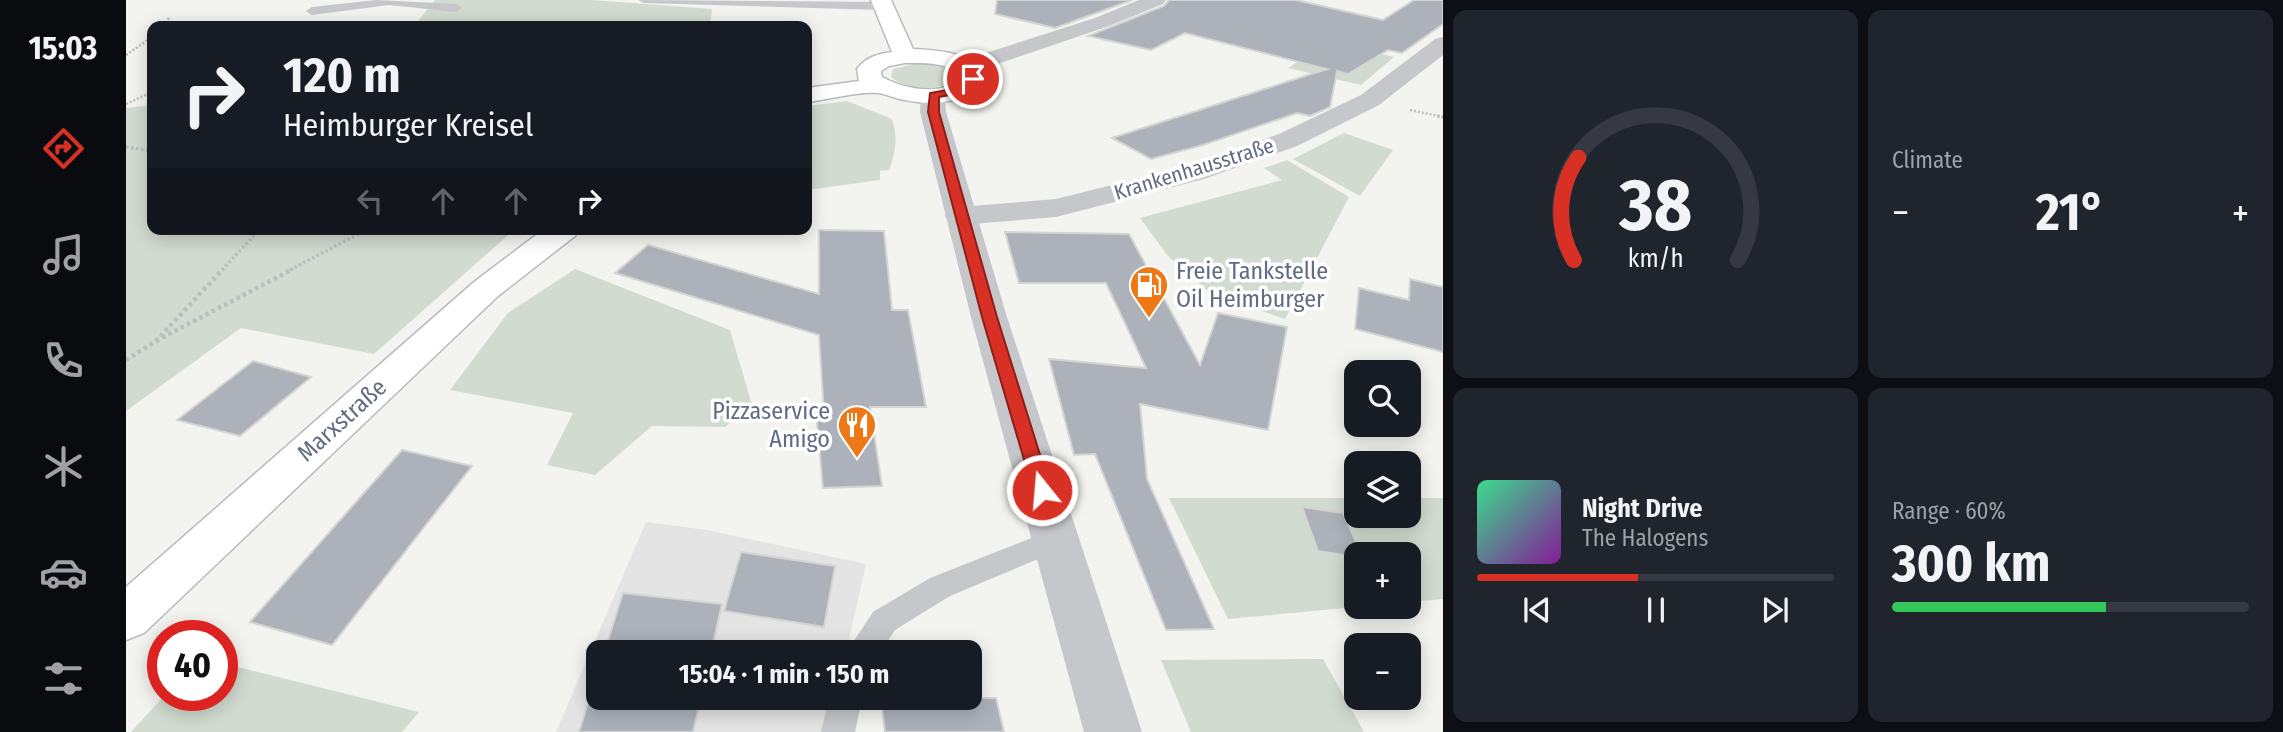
<!DOCTYPE html>
<html lang="en">
<head>
<meta charset="utf-8">
<style>
	body { margin:0; font-family:"Fira Sans Condensed",sans-serif; background:#20242c; color:#f1f3f6; height:100vh; display:flex; flex-direction:column; font-size:26px; white-space:nowrap }
	* { box-sizing:border-box; margin:0 }
	p { font-size:23px; color:#9ea1a6 }
	.icon { flex:none; width:38px; height:38px; fill:none; stroke:currentColor; stroke-width:2; stroke-linecap:round; stroke-linejoin:round }
	.map { position:relative; flex:1; overflow:hidden }
	.drawer { display:flex; flex-direction:column; gap:10px; padding:10px; background:#0d0f14; width:840px }
	.drawer>* { flex:none }
	.banner { position:absolute; left:21px; top:21px; width:665px; height:214px; border-radius:14px; box-shadow:0 4px 18px #0003; background:#171b24; color:#f1f3f6; overflow:hidden }
	.buttons { position:absolute; left:1218px; top:360px; display:grid; gap:14px }
	.buttons a { display:grid; place-items:center; width:77px; height:77px; border-radius:14px; background:#171b24; box-shadow:0 4px 18px #0003; font-size:35px }
	.speed { position:absolute; left:21px; top:620px; display:flex; gap:14px; font-size:35px; font-weight:700; text-align:center }
	.speed>* { display:grid; place-content:center; width:91px; height:91px; border-radius:50%; background:#171b24; box-shadow:0 4px 18px #0003; line-height:1 }
	.speed .limit { border:10px solid #d22; background:#fff; color:#111 }
	.pin { position:absolute; display:grid; place-items:center; width:60px; height:60px; color:#fff; margin:-30px; border:4px solid #fff; border-radius:50%; box-shadow:0 2px 7px #0007 }
	.me { position:absolute; width:77px; margin:-38px; rotate:343deg; stroke-linejoin:round; filter:drop-shadow(0 0 5px #0008) }
	.turn { display:flex; align-items:center; gap:24px; height:147px; padding:0 21px; font-size:32px }
	.turn .icon { width:91px; height:91px; stroke-width:2.5 }
	.turn b { display:block; font-size:49px; line-height:60px }
	.lanes { display:flex; align-items:center; height:66px; padding:0 21px; background:#0003; justify-content:center; gap:35px; direction:ltr }
	.lanes .off { opacity:.35 }
	.big { font-size:52px; font-weight:700; line-height:1.1 }
	.drawer .widget { flex:1; display:flex; flex-direction:column; justify-content:center; gap:10px; min-width:0; padding:0 24px; border-radius:14px; background:#20242c }
	.drawer .dial { align-items:center; gap:0 }
	.dial svg { height:182px; overflow:visible; fill:none; stroke:#363941; stroke-width:7; stroke-linecap:round; text-anchor:middle }
	.dial text { fill:#f1f3f6; stroke:none }
	.song { display:flex; align-items:center; gap:21px }
	.cover { width:84px; height:84px; border-radius:10px; background:linear-gradient(135deg,hsl(150 70% 55%),hsl(290 70% 35%)) }
	.played { height:7px; border-radius:4px; background:linear-gradient(90deg,#d93025 45%,#363941 45%) }
	.keys { display:flex; justify-content:space-around; direction:ltr }
	.heat { display:flex; justify-content:space-between; align-items:center; font-size:38px; direction:ltr }
	.charge { height:10px; border-radius:5px; background:linear-gradient(90deg,#34c759 60%,#363941 0) }
	.drawer .tiles { flex:1; display:grid; gap:10px; grid-template-columns:repeat(2,1fr) }
	.trip { position:absolute; left:460px; top:640px; width:396px; height:70px; border-radius:14px; background:#171b24; box-shadow:0 4px 18px #0003; font-weight:700; line-height:70px; text-align:center }
	main { display:flex; flex:1; min-height:0 }
	.tabs { display:flex; flex-direction:column; width:126px; justify-content:space-around; align-items:center; background:#090b0e; color:#9ea1a6 }
	.tabs .icon { width:49px; height:49px }
	.tabs .on { color:#d93025 }
	.tabs b { font-size:32px; color:#f1f3f6 }
	.map>svg:first-child { display:block }
	.built { fill:#e3e4e3 }
	.green { fill:#d2dbd0 }
	.building { fill:#adb2ba; stroke:#d4d5d2; stroke-width:2 }
	.lines { fill:none; stroke-linecap:round; stroke-linejoin:round }
	.secondary-casing { stroke:#b7babf; stroke-width:3 }
	.path-far2 { stroke:#bcbdc0; stroke-width:2.5; stroke-dasharray:2 2; stroke-linecap:butt }
	.path-far1 { stroke:#bcbdc0; stroke-width:3.5; stroke-dasharray:2.5 2.5; stroke-linecap:butt }
	.path { stroke:#bcbdc0; stroke-width:4.5; stroke-dasharray:3.5 3.5; stroke-linecap:butt }
	.service { fill:#c5c7cb; fill-rule:evenodd }
	.minor { fill:#c5c7cb; fill-rule:evenodd }
	.tertiary { fill:#c5c7cb; fill-rule:evenodd }
	.secondary { fill:#fff; fill-rule:evenodd }
	.route { fill:#d93025; stroke:#8d1f18; stroke-width:2 }
	.labels { text-anchor:middle; stroke-width:7; stroke-linejoin:round; paint-order:stroke }
	.far-street-label { font-size:21px; fill:#616c82; stroke:#fff }
	.poi-label { font-size:24px; fill:#616c82; stroke:#fff; text-anchor:start }
	.street-label { font-size:24px; fill:#616c82; stroke:#fff }
</style>
</head>
<body>
<main>
<nav class="tabs">
<b>15:03</b>
<svg class="icon on" aria-label="directions" viewBox="0 0 24 24"><path d="M12 3l9 9-9 9-9-9zM9 14v-3h6M13 9l2 2-2 2"/></svg>
<svg class="icon" aria-label="music" viewBox="0 0 24 24"><path d="M9 18V5l10-2v13"/><circle cx="6" cy="18" r="3"/><circle cx="16" cy="16" r="3"/></svg>
<svg class="icon" aria-label="phone" viewBox="0 0 24 24"><path d="M5 4h4l2 5-3 2q2 4 5 5l2-3 5 2v4C11 20 4 13 5 4z"/></svg>
<svg class="icon" aria-label="climate" viewBox="0 0 24 24"><path d="M12 3v18M4 7l16 10M4 17L20 7"/></svg>
<svg class="icon" aria-label="car" viewBox="0 0 24 24"><path d="M5 17H2v-5l4-1 3-4h7l3 4 3 1v5h-3M9 17h6M6 11h13"/><circle cx="7" cy="17" r="2"/><circle cx="17" cy="17" r="2"/></svg>
<svg class="icon" aria-label="filters" viewBox="0 0 24 24"><path d="M4 7h16M4 17h16"/><circle cx="9" cy="7" r="2"/><circle cx="15" cy="17" r="2"/></svg>
</nav>
<div class="map">
<svg width="1317" height="732" viewBox="0 0 1317 732">
	<rect width="100%" height="100%" fill="#f3f4ef"/>
	<polygon class="built" points="520,522 581,530 740,564 720,653 472,653 472,698 709,698 702,732 430,732"/>
	<g class="green">
		<polygon points="309,0 466,0 586,9 584,26 288,26"/>
		<polygon points="1204,41 1268,57 1235,85 1162,68"/>
		<path d="M793,63L813,65L827,72L828,80C811,92 781,90 765,77L767,69Z"/>
		<path d="M721,101L766,119C772,138 770,151 763,170L754,171V180L681,190V106Z"/>
		<polygon points="26,105 26,229 389,229 248,354 115,328 0,411 0,108"/>
		<polygon points="1218,133 1267,150 1234,196 1167,159"/>
		<polygon points="1161,160 1223,197 1159,319 1085,294 1042,256 1014,218 1156,180 1138,168"/>
		<polygon points="449,269 604,330 626,405 599,427 526,426 469,475 421,465 447,413 324,390 382,313"/>
		<polygon points="1043,498 1230,498 1230,516 1283,516 1283,498 1317,498 1317,599 1283,602 1283,555 1230,555 1230,607 1102,619"/>
		<polygon points="1197,659 1238,732 1065,732 1035,660"/>
		<polygon points="96,663 293,712 276,732 5,732 39,695 96,695"/>
	</g>
	<g class="building">
		<polygon points="871,0 1006,0 929,28 869,14"/>
		<polygon points="1043,0 1170,0 1257,20 1288,0 1317,0 1317,24 1276,53 1262,50 1222,74 1211,71 1204,107 1184,116 1171,113 1077,145 1025,159 986,138 1201,69 1059,33 1025,50 962,36 1038,6"/>
		<polygon points="693,230 758,231 766,310 782,310 800,407 744,407 756,486 697,488 690,413 698,413 693,335 489,273 522,245 693,294"/>
		<polygon points="879,232 1003,234 1074,365 1092,313 1161,327 1142,430 1014,404 1021,479 1088,629 1040,630 969,454 948,455 923,359 1020,368 980,283 893,283"/>
		<polygon points="1284,279 1317,287 1317,352 1229,329 1233,288 1283,300"/>
		<polygon points="127,361 185,377 114,436 51,420"/>
		<polygon points="276,450 346,466 206,645 124,622"/>
		<polygon points="1176,507 1217,513 1236,555 1230,557 1192,551"/>
		<polygon points="615,552 709,566 698,627 598,611"/>
		<polygon points="497,593 596,604 585,653 478,653"/>
		<polygon points="472,670 472,698 575,698 567,732 453,732"/>
		<polygon points="755,698 870,698 878,732 759,732"/>
	</g>
	<g class="lines">
		<g class="secondary-casing">
			<g id="secondary">
				<path d="M745,0H765L787,49C811,50 843,52 858,73L859,79C841,104 807,106 779,100C770,99 761,94 752,93C732,91 701,100 681,102V88L733,81L731,69C740,57 752,54 766,52ZM779,63C798,63 823,61 835,78C816,97 778,89 756,77L755,71L763,66Z"/>
				<polygon points="418,229 454,229 449,236 372,296 18,633 0,640 0,587 348,282"/>
			</g>
		</g>
		<g class="path-far2">
			<polyline points="37,26 43,18"/>
			<polyline points="0,55 26,37"/>
			<polyline points="0,104 26,92"/>
			<polyline points="1284,110 1317,117"/>
		</g>
		<g class="path-far1">
			<polyline points="1311,116 1317,117"/>
			<polyline points="0,147 26,151"/>
			<polyline points="96,270 134,229"/>
			<polyline points="164,270 242,229"/>
		</g>
		<g class="path">
			<polyline points="30,341 167,269"/>
			<polyline points="0,360 30,341 97,269"/>
		</g>
		<g class="service">
			<polygon points="250,0 330,4 336,8 330,12 263,5 186,15 180,11 186,7"/>
			<polygon points="512,0 758,2 764,6 758,10 518,3"/>
			<polygon points="931,528 941,531 945,539 941,547 824,596 769,630 754,653 720,653 747,612 804,578"/>
			<polygon points="703,698 736,698 729,732 695,732"/>
		</g>
		<polygon class="minor" points="1317,37 1317,55 1253,105 1171,146 1078,179 930,217 834,225 823,223 819,216 823,209 834,207 930,199 1058,167 1153,134 1235,95 1309,39"/>
		<g class="tertiary">
			<polygon points="1013,0 1040,0 1037,4 983,26 848,72 832,72 829,67 832,62 969,18"/>
			<polygon points="807,88 816,90 819,95 820,112 881,317 1016,732 958,732 845,317 794,112 795,95 798,90"/>
		</g>
		<use href="#secondary" class="secondary"/>
	</g>
	<polygon class="route" points="844,77 852,79 839,92 813,97 813,112 871,317 925,490 923,495 910,495 907,490 856,317 802,112 804,93 832,88"/>
	<defs>
		<g id="fuel-pin" transform="scale(2.0125)"><path d="M0 17L-7.5 6A9.5 9.5 0 1 1 7.5 6Z" fill="#ee7815" stroke="#fff"/><path d="M-5.5-6h7V0h2V4h1.3V-2.5L3-4.5l.8-.8L6-3V5H2.5V1h-1V6h-7ZM-4.2-4.7v3.2H.2V-4.7Z" fill="#fff"/></g>
		<g id="restaurant-pin" transform="scale(2.0125)"><path d="M0 17L-7.5 6A9.5 9.5 0 1 1 7.5 6Z" fill="#ee7815" stroke="#fff"/><path d="M-5-6h1v4h1v-4h1v4h1v-4h1v5L-1.5 .5V6h-2V.5L-5-1ZM5-6V6H3V1.5H1.5Q1.5-4 5-6Z" fill="#fff"/></g>
	</defs>
	<g fill-rule="evenodd">
		<use href="#fuel-pin" x="1023" y="285"/>
		<use href="#restaurant-pin" x="731" y="425"/>
	</g>
	<g class="labels">
		<g class="far-street-label">
			<text transform="translate(1068 169) rotate(-17)" y="7">Krankenhausstraße</text>
		</g>
		<g class="poi-label">
			<text x="1050" y="279">Freie Tankstelle<tspan x="1050" dy="28">Oil Heimburger</tspan></text>
			<text x="704" y="419" text-anchor="end">Pizzaservice<tspan x="704" dy="28">Amigo</tspan></text>
		</g>
		<g class="street-label">
			<text transform="translate(216 420) rotate(-42)" y="8">Marxstraße</text>
		</g>
	</g>
</svg>
<div class="buttons">
<a><svg class="icon" aria-label="search" viewBox="0 0 24 24"><circle cx="10" cy="10" r="6"/><path d="M15 15l6 6"/></svg></a>
<a><svg class="icon" aria-label="layers" viewBox="0 0 24 24"><path d="M12 4l9 5-9 5-9-5zM3 14l9 5 9-5"/></svg></a>
<a>+</a>
<a>−</a>
</div>
<div class="speed"><div class="limit">40</div></div>
<div class="pin" style="left:847px;top:79px;background:#d93025"><svg class="icon" aria-label="arrive" viewBox="0 0 24 24"><path d="M6 21V4h12l-3 4 3 4H6"/></svg></div>
<svg class="me" style="left:916px;top:490px" viewBox="-20 -20 40 40"><circle r="17" fill="#d93025" stroke="#fff" stroke-width="3"/><path d="M0-11L8 9 0 5-8 9z" fill="#fff"/></svg>
<div class="trip">15:04 · 1 min · 150 m</div>
<div class="banner">
<div class="turn"><svg class="icon" aria-label="right" viewBox="0 0 24 24"><path d="M7 20v-9h11M14 6l5 5-5 5"/></svg><div><b>120 m</b>Heimburger Kreisel</div></div>
<div class="lanes"><svg class="icon off" aria-label="left" viewBox="0 0 24 24"><path d="M17 20v-9H6M10 6l-5 5 5 5"/></svg><svg class="icon off" aria-label="ahead" viewBox="0 0 24 24"><path d="M12 20V5M6 11l6-6 6 6"/></svg><svg class="icon off" aria-label="ahead" viewBox="0 0 24 24"><path d="M12 20V5M6 11l6-6 6 6"/></svg><svg class="icon" aria-label="right" viewBox="0 0 24 24"><path d="M7 20v-9h11M14 6l5 5-5 5"/></svg></div>
</div>
</div>
<section class="drawer">
<div class="tiles">
<div class="widget dial"><svg viewBox="0 0 100 80">
<path d="M14 69A42 42 0 1 1 86 69"/>
<path d="M14 69A42 42 0 0 1 16 24" stroke="#d93025"/>
<text x="50" y="56" font-size="32" font-weight="700">38</text>
<text x="50" y="72" font-size="11">km/h</text>
</svg></div>
<div class="widget"><p>Climate</p>
<div class="heat"><a>−</a><b class="big">21°</b><a>+</a></div>
</div>
<div class="widget">
<div class="song"><i class="cover"></i><div><b>Night Drive</b><p>The Halogens</p></div></div>
<div class="played"></div>
<div class="keys"><svg class="icon" aria-label="previous" viewBox="0 0 24 24"><path d="M18 5L8 12l10 7zM5 5v14"/></svg><svg class="icon" aria-label="pause" viewBox="0 0 24 24"><path d="M8 5v14M16 5v14"/></svg><svg class="icon" aria-label="next" viewBox="0 0 24 24"><path d="M6 5l10 7-10 7zM19 5v14"/></svg></div>
</div>
<div class="widget"><p>Range · 60%</p><b class="big">300 km</b><div class="charge"></div></div>
</div>
</section>
</main>
</body>
</html>
